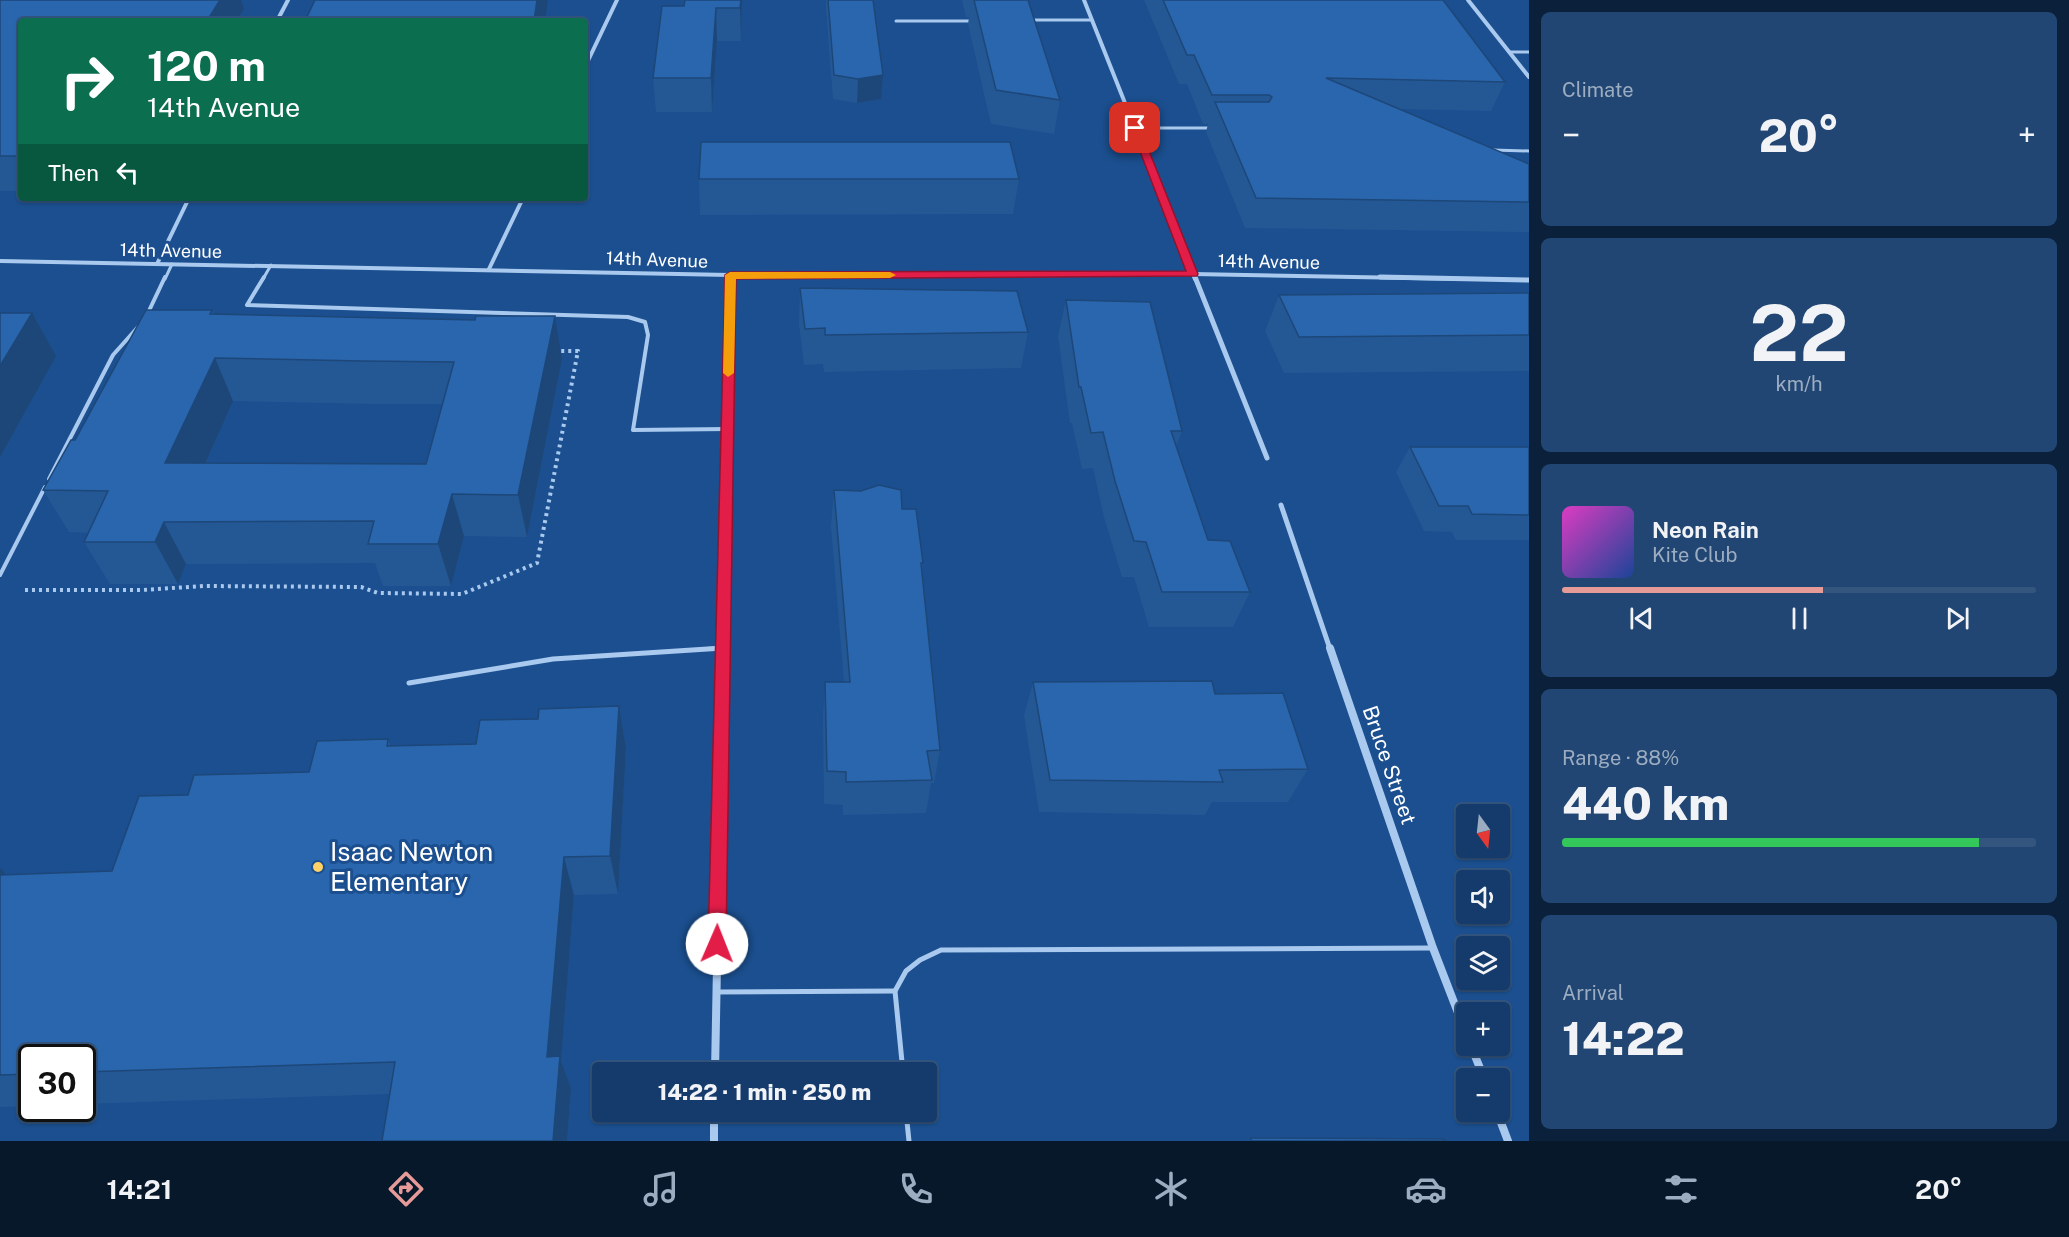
<!DOCTYPE html>
<html lang="en">
<head>
<meta charset="utf-8">
<style>
	body { margin:0; font-family:"Public Sans",sans-serif; background:#214673; color:#f1f3f6; height:100vh; display:flex; flex-direction:column; font-size:22px; white-space:nowrap }
	* { box-sizing:border-box; margin:0 }
	p { font-size:20px; color:#9dadc1 }
	.icon { flex:none; width:33px; height:33px; fill:none; stroke:currentColor; stroke-width:2; stroke-linecap:round; stroke-linejoin:round }
	.map { position:relative; flex:1; overflow:hidden }
	.drawer { display:flex; flex-direction:column; gap:12px; padding:12px; background:#0b203b; width:540px }
	.drawer>* { flex:none }
	.hud { position:absolute; left:18px; top:18px; width:570px; height:183px; border-radius:6px; box-shadow:0 2px 4px #0004,0 0 0 2px #33557e; background:#0b6e4f; color:#fff; overflow:hidden }
	.needle { width:39px; rotate:165deg }
	.controls { position:absolute; left:1456px; top:804px; display:grid; gap:12px }
	.controls a { display:grid; place-items:center; width:54px; height:54px; border-radius:6px; background:#143b6b; box-shadow:0 2px 4px #0004,0 0 0 2px #33557e; font-size:30px }
	.speed { position:absolute; left:18px; top:1044px; display:flex; gap:12px; font-size:30px; font-weight:700; text-align:center }
	.speed>* { display:grid; place-content:center; width:78px; height:78px; border-radius:50%; background:#143b6b; box-shadow:0 2px 4px #0004,0 0 0 2px #33557e; line-height:1 }
	.speed .limit { border:3px solid #111; border-radius:9px; background:#fff; color:#111 }
	.pin { position:absolute; display:grid; place-items:center; width:51px; height:51px; color:#fff; margin:-26px; border-radius:12px; box-shadow:0 3px 9px #0006 }
	.me { position:absolute; width:66px; margin:-33px; rotate:1deg; stroke-linejoin:round; filter:drop-shadow(0 0 4px #0008) }
	.turn { display:flex; align-items:center; gap:21px; height:126px; padding:0 30px; font-size:27px }
	.turn .icon { width:78px; height:78px; stroke-width:2.5 }
	.turn b { display:block; font-size:42px; line-height:51px }
	.then { display:flex; align-items:center; height:57px; padding:0 30px; background:#0003; gap:12px; font-size:22px }
	.big { font-size:45px; font-weight:800; line-height:1.1 }
	.drawer .widget { flex:1; display:flex; flex-direction:column; justify-content:center; gap:9px; min-width:0; padding:0 21px; border-radius:9px; background:#214673 }
	.drawer .dial { align-items:center; gap:0 }
	.dial b { font-size:78px; line-height:1 }
	.song { display:flex; align-items:center; gap:18px }
	.cover { width:72px; height:72px; border-radius:9px; background:linear-gradient(135deg,hsl(310 70% 55%),hsl(220 70% 35%)) }
	.played { height:6px; border-radius:3px; background:linear-gradient(90deg,#e69b98 55%,#33557e 55%) }
	.keys { display:flex; justify-content:space-around; direction:ltr }
	.heat { display:flex; justify-content:space-between; align-items:center; font-size:33px; direction:ltr }
	.charge { height:9px; border-radius:4px; background:linear-gradient(90deg,#34c759 88%,#33557e 0) }
	.trip { position:absolute; left:592px; top:1062px; width:345px; height:60px; border-radius:6px; background:#143b6b; box-shadow:0 2px 4px #0004,0 0 0 2px #33557e; font-weight:800; line-height:60px; text-align:center }
	.menu { display:flex; height:96px; justify-content:space-around; align-items:center; background:#08182b; color:#9dadc1 }
	.menu .icon { width:42px; height:42px }
	.menu .on { color:#e69b98 }
	.menu b { font-size:27px; color:#f1f3f6 }
	main { display:flex; flex:1; min-height:0 }
	.map>svg:first-child { display:block }
	.lines { fill:none; stroke-linecap:round; stroke-linejoin:round }
	.path { stroke:#a9c9ee; stroke-width:4; stroke-dasharray:3 4; stroke-linecap:butt }
	.lane-far2 { stroke:#a9c9ee; stroke-width:3 }
	.lane-far1 { stroke:#a9c9ee; stroke-width:4 }
	.lane { stroke:#a9c9ee; stroke-width:5 }
	.street-far2 { stroke:#a9c9ee; stroke-width:4 }
	.street-far1 { stroke:#a9c9ee; stroke-width:5 }
	.street { stroke:#a9c9ee; stroke-width:8 }
	.wall { fill:#245895; fill-rule:evenodd }
	.shaded-wall { fill:#1d4779 }
	.building { fill:#2a66ad; stroke:#1d4779; stroke-width:1.5; fill-rule:evenodd }
	.route { fill:#e11d48; stroke:#92132f; stroke-width:1.5 }
	.slow { fill:#f59e0b }
	.poi-dot { fill:#ffd166; stroke:#1b4f8f; stroke-width:2 }
	.labels { text-anchor:middle; stroke-width:6; stroke-linejoin:round; paint-order:stroke }
	.far-street-label { font-size:18px; fill:#fff; stroke:#1b4f8f }
	.street-label { font-size:21px; fill:#fff; stroke:#1b4f8f }
	.near-poi-label { font-size:26px; fill:#fff; stroke:#1b4f8f; text-anchor:start }
</style>
</head>
<body>
<main>
<div class="map">
<svg width="1529" height="1141" viewBox="0 0 1529 1141">
	<rect width="100%" height="100%" fill="#1b4f8f"/>
	<g class="lines">
		<polyline class="path" points="25,590 142,590 204,586 361,587 378,593 462,594 537,563 578,351 556,351"/>
		<g class="lane-far2">
			<polyline points="1029,20 1092,20"/>
			<polyline points="896,21 973,21"/>
			<polyline points="1509,52 1529,52"/>
			<polyline points="1135,128 1213,128"/>
			<polyline points="1493,150 1529,151"/>
			<polyline points="165,279 172,264"/>
			<polyline points="263,279 271,265"/>
		</g>
		<g class="lane-far1">
			<polyline points="264,277 247,305 628,317 645,322 648,335 633,430 728,429"/>
			<polyline points="147,315 165,277"/>
			<polyline points="49,479 113,355 138,327"/>
			<polyline points="0,575 45,487"/>
			<polyline points="707,649 723,648"/>
		</g>
		<g class="lane">
			<polyline points="409,683 553,659 723,648"/>
			<polyline points="716,992 895,991"/>
			<polyline points="903,1072 895,991 906,971 920,960 941,950 1433,948"/>
			<polyline points="906,1112 909,1141"/>
		</g>
		<g class="street-far2">
			<polyline points="1084,0 1195,279"/>
			<polyline points="1468,0 1529,77"/>
			<polyline points="277,21 288,0"/>
			<polyline points="585,67 617,0"/>
			<polyline points="0,261 730,275 1193,274 1464,279"/>
			<polyline points="157,264 189,198"/>
			<polyline points="489,269 523,198"/>
			<polyline points="730,279 730,275"/>
		</g>
		<g class="street-far1">
			<polyline points="1195,277 1267,458"/>
			<polyline points="1380,277 1529,280"/>
			<polyline points="1281,505 1330,649"/>
			<polyline points="723,649 730,277"/>
		</g>
		<g class="street">
			<polyline points="1330,648 1433,948 1467,1036"/>
			<polyline points="1471,1046 1484,1078"/>
			<polyline points="715,1072 723,648"/>
			<polyline points="714,1112 714,1141"/>
			<polyline points="1497,1112 1508,1141"/>
		</g>
	</g>
	<g class="wall">
		<polygon points="0,0 244,9 237,21 21,21 21,191 0,191"/>
		<polygon points="685,0 742,0 741,41 717,41 712,112 656,112 653,78 684,6"/>
		<polygon points="826,0 873,0 881,99 857,103 833,99 826,8"/>
		<polygon points="962,0 1028,0 1060,100 1054,134 991,124 968,24 969,17 966,17"/>
		<polygon points="1144,0 1443,0 1505,82 1491,111 1400,109 1529,164 1529,232 1245,228 1206,132 1208,124 1203,124 1187,84 1179,84"/>
		<polygon points="699,179 1019,179 1013,214 700,215"/>
		<polygon points="252,198 375,198 374,199 253,201"/>
		<polygon points="800,288 1028,332 1021,368 824,372 823,364 804,365 799,324"/>
		<polygon points="1529,293 1529,371 1284,373 1265,331 1279,295"/>
		<polygon points="1066,300 1182,431 1176,446 1208,540 1250,592 1233,627 1149,627 1134,577 1122,577 1104,517 1093,468 1082,469 1072,423 1070,423 1058,336"/>
		<path d="M212,310L213,314L475,320L555,316L562,359L527,537L464,536L451,586H383L375,563L186,564L178,584H110L84,542L89,533L69,532L43,490L75,440ZM233,401L375,404H442L426,464L206,463Z"/>
		<polygon points="1410,447 1529,447 1529,540 1456,540 1452,532 1424,531 1396,472"/>
		<polygon points="834,490 902,509 923,563 922,573 940,750 934,783 931,783 926,813 843,815 843,805 824,804 823,716 825,682 844,682 831,526"/>
		<polygon points="1033,682 1215,694 1308,769 1288,802 1212,802 1205,815 1039,812 1024,716"/>
		<polygon points="619,706 626,748 618,894 574,895 561,1061 571,1088 567,1141 382,1141 389,1094 82,1104 82,1058 32,1058 32,1106 0,1107 0,868 7,875 112,871 188,795 309,772 388,739 391,746 476,744 538,719"/>
	</g>
	<g class="shaded-wall">
		<polygon points="220,0 241,0 244,9 237,21 207,21"/>
		<polygon points="537,0 548,0 545,21 534,21"/>
		<polygon points="741,0 742,0 741,41 740,8"/>
		<polygon points="716,8 717,41 712,112 711,78"/>
		<polygon points="883,75 881,99 857,103 858,79"/>
		<polygon points="32,313 56,356 0,457 0,366"/>
		<polygon points="555,316 562,359 527,537 518,495"/>
		<polygon points="215,358 233,401 187,505 165,463"/>
		<polygon points="452,494 464,536 451,586 438,544"/>
		<polygon points="164,522 186,564 178,584 155,542"/>
		<polygon points="619,706 626,748 618,894 610,856"/>
		<polygon points="564,857 574,895 561,1061 571,1088 567,1141 553,1141 547,1057"/>
		<polygon points="0,868 8,876 0,895"/>
	</g>
	<g class="building">
		<polygon points="0,0 220,0 207,21 21,21 21,156 0,156"/>
		<polygon points="315,0 537,0 534,21 305,21"/>
		<polygon points="685,0 741,0 740,8 716,8 711,78 653,78 662,6 684,6"/>
		<polygon points="828,0 873,0 883,75 858,79 834,75"/>
		<polygon points="974,0 1028,0 1060,100 996,90"/>
		<polygon points="1163,0 1443,0 1505,82 1326,78 1529,164 1529,202 1256,198 1215,102 1269,102 1272,97 1269,95 1212,95 1194,55 1187,55"/>
		<polygon points="701,142 1010,142 1019,179 699,179"/>
		<polygon points="800,288 1017,291 1028,332 825,335 825,328 805,329"/>
		<polygon points="1529,293 1529,335 1299,337 1279,295"/>
		<polygon points="1066,300 1150,302 1182,431 1171,431 1208,540 1230,541 1250,592 1162,592 1146,542 1134,541 1115,481 1103,432 1091,433 1081,387 1079,387"/>
		<path d="M146,310H212L210,314L475,320L476,316H555L518,495L452,494L438,544H368L374,521L164,522L155,542H84L108,491L43,490L71,440H75ZM215,358L362,361L454,362L426,464L165,463Z"/>
		<polygon points="0,313 32,313 0,366"/>
		<polygon points="1410,447 1529,447 1529,515 1472,514 1468,506 1439,506"/>
		<polygon points="879,485 901,490 902,509 916,509 923,563 921,563 940,750 927,751 932,780 846,782 846,772 827,771 825,682 850,682 834,490 861,491"/>
		<polygon points="1212,681 1215,694 1283,693 1308,769 1219,770 1223,782 1050,780 1033,682"/>
		<polygon points="619,706 610,856 564,857 547,1057 560,1056 553,1141 382,1141 395,1062 82,1072 82,1058 32,1058 32,1074 0,1075 0,875 112,871 139,796 188,795 194,775 309,772 317,741 388,739 387,746 476,744 480,720 538,719 539,709"/>
		<polygon points="1251,1138 1444,1139 1445,1141 1251,1141"/>
	</g>
	<polygon class="route" points="1135,125 1140,128 1198,274 1197,276 736,279 726,944 723,950 717,953 711,950 708,944 725,275 730,272 1186,271 1131,128"/>
	<polygon class="slow" points="730,272 890,272 896,275 890,278 736,279 734,373 728,377 723,373 725,275"/>
	<circle class="poi-dot" cx="318" cy="867" r="6"/>
	<g class="labels">
		<g class="far-street-label">
			<text transform="translate(171 251) rotate(1)" y="6">14th Avenue</text>
			<text transform="translate(657 260) rotate(2)" y="6">14th Avenue</text>
			<text transform="translate(1269 262) rotate(1)" y="6">14th Avenue</text>
		</g>
		<g class="street-label">
			<text transform="translate(1389 765) rotate(71)" y="7">Bruce Street</text>
		</g>
		<g class="near-poi-label">
			<text x="330" y="861">Isaac Newton<tspan x="330" dy="30">Elementary</tspan></text>
		</g>
	</g>
</svg>
<div class="controls">
<a><svg class="needle" viewBox="-14 -14 28 28"><path d="M0-13l5 13h-10z" fill="#e53935"/><path d="M0 13l5-13h-10z" fill="#9dadc1"/></svg></a>
<a><svg class="icon" aria-label="sound" viewBox="0 0 24 24"><path d="M4 9h4l5-4v14l-5-4H4zM17 9q2 3 0 6"/></svg></a>
<a><svg class="icon" aria-label="layers" viewBox="0 0 24 24"><path d="M12 4l9 5-9 5-9-5zM3 14l9 5 9-5"/></svg></a>
<a>+</a>
<a>−</a>
</div>
<div class="speed"><div class="limit">30</div></div>
<div class="pin" style="left:1135px;top:128px;background:#d93025"><svg class="icon" aria-label="arrive" viewBox="0 0 24 24"><path d="M6 21V4h12l-3 4 3 4H6"/></svg></div>
<svg class="me" style="left:717px;top:944px" viewBox="-20 -20 40 40"><circle r="19" fill="#fff"/><path d="M0-13L10 11 0 6-10 11z" fill="#e11d48"/></svg>
<div class="trip">14:22 · 1 min · 250 m</div>
<div class="hud">
<div class="turn"><svg class="icon" aria-label="right" viewBox="0 0 24 24"><path d="M7 20v-9h11M14 6l5 5-5 5"/></svg><div><b>120 m</b>14th Avenue</div></div>
<div class="then">Then<svg class="icon" aria-label="left" viewBox="0 0 24 24"><path d="M17 20v-9H6M10 6l-5 5 5 5"/></svg></div>
</div>
</div>
<section class="drawer">
<div class="widget"><p>Climate</p>
<div class="heat"><a>−</a><b class="big">20°</b><a>+</a></div>
</div>
<div class="widget dial"><b>22</b><p>km/h</p></div>
<div class="widget">
<div class="song"><i class="cover"></i><div><b>Neon Rain</b><p>Kite Club</p></div></div>
<div class="played"></div>
<div class="keys"><svg class="icon" aria-label="previous" viewBox="0 0 24 24"><path d="M18 5L8 12l10 7zM5 5v14"/></svg><svg class="icon" aria-label="pause" viewBox="0 0 24 24"><path d="M8 5v14M16 5v14"/></svg><svg class="icon" aria-label="next" viewBox="0 0 24 24"><path d="M6 5l10 7-10 7zM19 5v14"/></svg></div>
</div>
<div class="widget"><p>Range · 88%</p><b class="big">440 km</b><div class="charge"></div></div>
<div class="widget"><p>Arrival</p><b class="big">14:22</b></div>
</section>
</main>
<nav class="menu">
<b>14:21</b>
<svg class="icon on" aria-label="directions" viewBox="0 0 24 24"><path d="M12 3l9 9-9 9-9-9zM9 14v-3h6M13 9l2 2-2 2"/></svg>
<svg class="icon" aria-label="music" viewBox="0 0 24 24"><path d="M9 18V5l10-2v13"/><circle cx="6" cy="18" r="3"/><circle cx="16" cy="16" r="3"/></svg>
<svg class="icon" aria-label="phone" viewBox="0 0 24 24"><path d="M5 4h4l2 5-3 2q2 4 5 5l2-3 5 2v4C11 20 4 13 5 4z"/></svg>
<svg class="icon" aria-label="climate" viewBox="0 0 24 24"><path d="M12 3v18M4 7l16 10M4 17L20 7"/></svg>
<svg class="icon" aria-label="car" viewBox="0 0 24 24"><path d="M5 17H2v-5l4-1 3-4h7l3 4 3 1v5h-3M9 17h6M6 11h13"/><circle cx="7" cy="17" r="2"/><circle cx="17" cy="17" r="2"/></svg>
<svg class="icon" aria-label="filters" viewBox="0 0 24 24"><path d="M4 7h16M4 17h16"/><circle cx="9" cy="7" r="2"/><circle cx="15" cy="17" r="2"/></svg>
<b>20°</b>
</nav>
</body>
</html>
